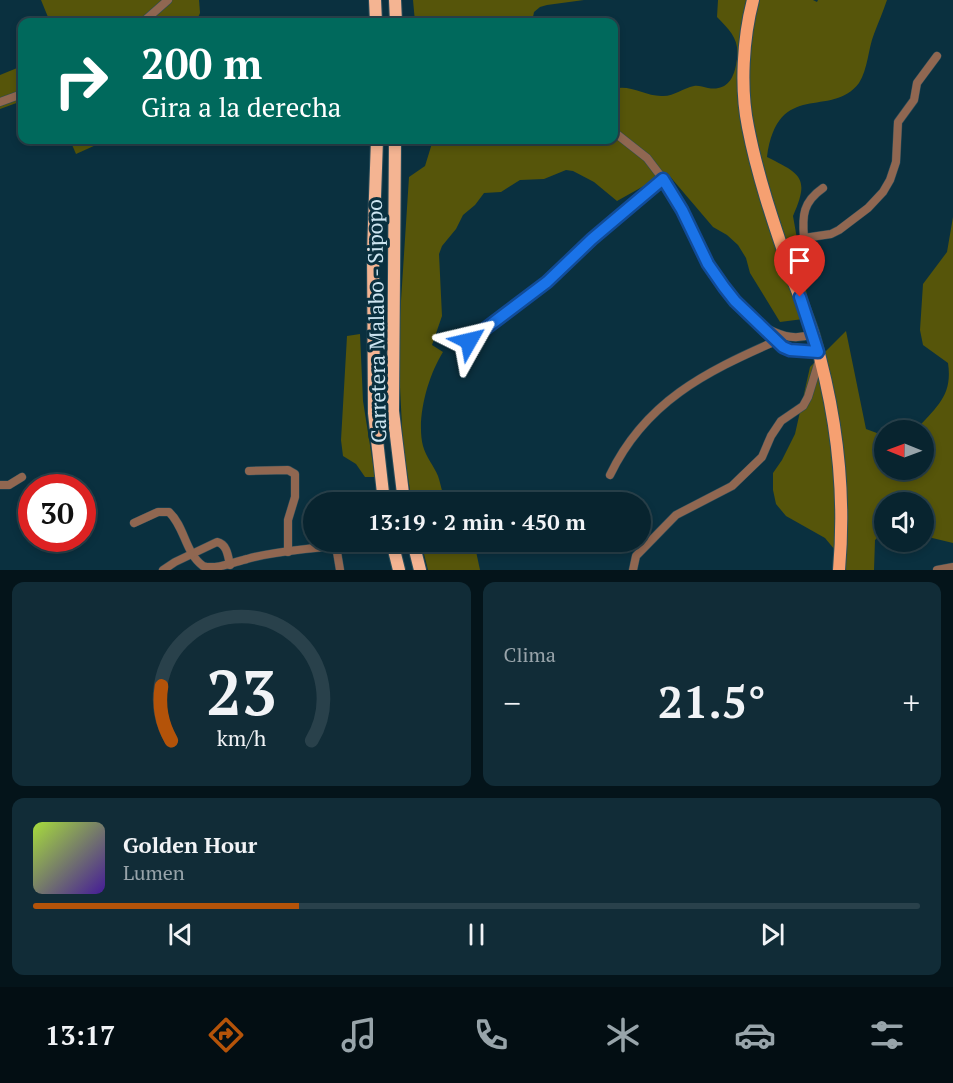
<!DOCTYPE html>
<html lang="es">
<head>
<meta charset="utf-8">
<style>
	body { margin:0; font-family:"PT Serif",serif; background:#112c37; color:#f1f3f6; height:100vh; display:flex; flex-direction:column; font-size:22px; white-space:nowrap }
	* { box-sizing:border-box; margin:0 }
	p { font-size:20px; color:#98a4aa }
	.icon { flex:none; width:33px; height:33px; fill:none; stroke:currentColor; stroke-width:2; stroke-linecap:round; stroke-linejoin:round }
	.map { position:relative; height:570px; overflow:hidden }
	.sheet { display:flex; flex-direction:column; gap:12px; padding:12px; background:#04141a; flex:1 }
	.sheet>* { flex:none }
	.top-card { position:absolute; left:18px; top:18px; width:600px; height:126px; border-radius:12px; box-shadow:0 3px 9px #0003,0 0 0 2px #29414b; background:#00695c; color:#fff; overflow:hidden }
	.needle { width:39px; rotate:271deg }
	.fabs { position:absolute; left:874px; top:420px; display:grid; gap:12px }
	.fabs a { display:grid; place-items:center; width:60px; height:60px; border-radius:50%; background:#08242f; box-shadow:0 3px 9px #0003,0 0 0 2px #29414b; font-size:30px }
	.speed { position:absolute; left:18px; top:474px; display:flex; gap:12px; font-size:30px; font-weight:700; text-align:center }
	.speed>* { display:grid; place-content:center; width:78px; height:78px; border-radius:50%; background:#08242f; box-shadow:0 3px 9px #0003,0 0 0 2px #29414b; line-height:1 }
	.speed .limit { border:9px solid #d22; background:#fff; color:#111 }
	.pin { position:absolute; display:grid; place-items:center; width:51px; height:51px; color:#fff; margin:-62px -26px; border-radius:50% 50% 50% 0; rotate:-45deg; box-shadow:0 0 6px #0007 }
	.pin .icon { rotate:45deg }
	.me { position:absolute; width:66px; margin:-33px; rotate:53deg; stroke-linejoin:round; filter:drop-shadow(0 0 4px #0008) }
	.turn { display:flex; align-items:center; gap:21px; height:126px; padding:0 24px; font-size:27px }
	.turn .icon { width:78px; height:78px; stroke-width:2.5 }
	.turn b { display:block; font-size:42px; line-height:51px }
	.big { font-size:45px; font-weight:700; line-height:1.1 }
	.sheet .card { flex:1; display:flex; flex-direction:column; justify-content:center; gap:9px; min-width:0; padding:0 21px; border-radius:12px; background:#112c37 }
	.sheet .dial { align-items:center; gap:0 }
	.dial svg { height:156px; overflow:visible; fill:none; stroke:#29414b; stroke-width:7; stroke-linecap:round; text-anchor:middle }
	.dial text { fill:#f1f3f6; stroke:none }
	.song { display:flex; align-items:center; gap:18px }
	.cover { width:72px; height:72px; border-radius:9px; background:linear-gradient(135deg,hsl(80 70% 55%),hsl(260 70% 35%)) }
	.played { height:6px; border-radius:3px; background:linear-gradient(90deg,#b45309 30%,#29414b 30%) }
	.keys { display:flex; justify-content:space-around; direction:ltr }
	.heat { display:flex; justify-content:space-between; align-items:center; font-size:33px; direction:ltr }
	.sheet .tiles { flex:1; display:grid; gap:12px; grid-template-columns:1fr 1fr }
	.card:last-child { grid-column:span 2 }
	.trip { position:absolute; left:303px; top:492px; width:348px; height:60px; border-radius:30px; background:#08242f; box-shadow:0 3px 9px #0003,0 0 0 2px #29414b; font-weight:700; line-height:60px; text-align:center }
	.tabs { display:flex; height:96px; justify-content:space-around; align-items:center; background:#030e13; color:#98a4aa }
	.tabs .icon { width:42px; height:42px }
	.tabs .selected { color:#b45309 }
	.tabs b { font-size:27px; color:#f1f3f6 }
	.map>svg:first-child { display:block }
	.green { fill:#56550a }
	.lines { fill:none; stroke-linecap:round; stroke-linejoin:round }
	.minor-casing { stroke:#294d5b; stroke-width:9 }
	.primary-casing { stroke:#294d5b; stroke-width:14 }
	.trunk-casing { stroke:#294d5b; stroke-width:14 }
	.minor { stroke:#906751; stroke-width:8 }
	.primary { stroke:#f6a071; stroke-width:12 }
	.trunk { stroke:#f4b492; stroke-width:12 }
	.route-casing { stroke:#114b97; stroke-width:15 }
	.route { stroke:#1a73e8; stroke-width:10 }
	.labels { text-anchor:middle; stroke-width:6; stroke-linejoin:round; paint-order:stroke }
	.street-label { font-size:21px; fill:#cde5f1; stroke:#0a303f }
</style>
</head>
<body>
<div class="map">
<svg width="953" height="570" viewBox="0 0 953 570">
	<rect width="100%" height="100%" fill="#0a303f"/>
	<g class="green">
		<polygon points="41,0 199,0 200,13 196,22 50,22"/>
		<polygon points="413,0 584,0 547,5 540,7 534,12 532,22 415,22"/>
		<path d="M718,0H813L817,2L818,0H887C883,12 878,23 874,34C868,49 868,69 859,83C831,120 778,78 767,157C801,174 810,178 793,216L811,318L780,322L750,273L746,258L738,245L727,235L713,227L667,173L617,201L594,182L573,171L566,170L544,179L520,180L501,192L484,193L475,205L463,215L456,229L442,246L439,254L442,316L432,345L443,352C428,376 416,418 423,446C426,457 434,466 438,476C441,485 442,493 446,502H412L403,447L398,347L409,177L425,166L433,140H614V89C630,84 646,97 663,96C675,96 683,88 694,86C698,85 703,87 708,88C725,91 733,81 736,65C741,40 732,33 717,17Z"/>
		<polygon points="22,66 22,101 0,109 0,75"/>
		<polygon points="70,140 107,140 76,154"/>
		<path d="M953,217V543L924,536V502H885V535H880L875,540L874,570H833L835,550L825,538L786,516L776,504L773,490V473L782,460L795,434L810,367L846,331L866,429L885,436V470H924V430H916C936,407 953,396 948,363L923,345L920,330L923,284L947,252Z"/>
		<polygon points="360,334 363,401 375,477 365,477 356,464 343,456 341,440 347,336"/>
		<polygon points="421,542 474,542 480,570 428,570"/>
	</g>
	<g class="lines">
		<g class="minor-casing">
			<g id="minor">
				<polyline points="143,22 168,0"/>
				<polyline points="0,102 22,94"/>
				<polyline points="614,132 647,158 663,179 682,210 708,264 735,301 783,347 795,351 818,352"/>
				<path d="M804,238C802,215 803,202 823,188"/>
				<path d="M793,279C813,264 805,261 804,238L831,234L839,230L868,208L883,192L890,180L896,162L898,122L914,100L917,83L937,56"/>
				<path d="M768,329C784,337 796,340 813,334"/>
				<polyline points="469,341 547,282 592,239 663,179"/>
				<polyline points="249,471 288,470 295,474 295,497 288,520 288,552"/>
				<path d="M610,475C645,402 705,372 776,341"/>
				<polyline points="0,485 9,485 22,477"/>
				<path d="M134,523L158,512H169C185,527 185,553 203,566C216,570 234,562 247,559C281,549 317,550 352,542"/>
				<polyline points="336,546 340,570"/>
				<path d="M163,570L175,562L217,542C227,544 228,556 230,565"/>
				<polyline points="633,570 636,556 676,515 732,486 762,457 771,436 781,421 803,406 808,397 819,361"/>
				<polyline points="937,570 953,567"/>
			</g>
		</g>
		<g class="primary-casing">
			<path id="primary" d="M753,0C743,38 740,88 748,127C758,179 776,230 793,280C800,298 808,317 814,336C836,411 846,491 839,570"/>
		</g>
		<g class="trunk-casing">
			<g id="trunk">
				<polyline points="375,0 376,22"/>
				<polyline points="395,0 396,22"/>
				<polyline points="377,140 373,252 374,413 384,502"/>
				<polyline points="395,140 393,411 404,502"/>
				<polyline points="392,542 399,570"/>
				<polyline points="413,542 420,570"/>
			</g>
		</g>
		<use href="#minor" class="minor"/>
		<use href="#primary" class="primary"/>
		<use href="#trunk" class="trunk"/>
	</g>
	<g class="lines">
		<g class="route-casing">
			<polyline id="route" points="469,341 547,282 592,239 663,179 682,210 708,264 724,287 735,301 783,347 790,350 818,352 800,297"/>
		</g>
		<use href="#route" class="route"/>
	</g>
	<g class="labels">
		<g class="street-label">
			<text transform="translate(377 321) rotate(-91)" y="7">Carretera Malabo - Sipopo</text>
		</g>
	</g>
</svg>
<div class="fabs">
<a><svg class="needle" viewBox="-14 -14 28 28"><path d="M0-13l5 13h-10z" fill="#e53935"/><path d="M0 13l5-13h-10z" fill="#98a4aa"/></svg></a>
<a><svg class="icon" aria-label="sound" viewBox="0 0 24 24"><path d="M4 9h4l5-4v14l-5-4H4zM17 9q2 3 0 6"/></svg></a>
</div>
<div class="speed"><div class="limit">30</div></div>
<div class="pin" style="left:800px;top:297px;background:#d93025"><svg class="icon" aria-label="arrive" viewBox="0 0 24 24"><path d="M6 21V4h12l-3 4 3 4H6"/></svg></div>
<svg class="me" style="left:469px;top:341px" viewBox="-20 -20 40 40"><path d="M0-17L14 15 0 8-14 15z" fill="#1a73e8" stroke="#fff" stroke-width="4"/></svg>
<div class="trip">13:19 · 2 min · 450 m</div>
<div class="top-card">
<div class="turn"><svg class="icon" aria-label="right" viewBox="0 0 24 24"><path d="M7 20v-9h11M14 6l5 5-5 5"/></svg><div><b>200 m</b>Gira a la derecha</div></div>
</div>
</div>
<section class="sheet">
<div class="tiles">
<div class="card dial"><svg viewBox="0 0 100 80">
<path d="M14 69A42 42 0 1 1 86 69"/>
<path d="M14 69A42 42 0 0 1 9 41" stroke="#b45309"/>
<text x="50" y="56" font-size="32" font-weight="700">23</text>
<text x="50" y="72" font-size="11">km/h</text>
</svg></div>
<div class="card"><p>Clima</p>
<div class="heat"><a>−</a><b class="big">21.5°</b><a>+</a></div>
</div>
<div class="card">
<div class="song"><i class="cover"></i><div><b>Golden Hour</b><p>Lumen</p></div></div>
<div class="played"></div>
<div class="keys"><svg class="icon" aria-label="previous" viewBox="0 0 24 24"><path d="M18 5L8 12l10 7zM5 5v14"/></svg><svg class="icon" aria-label="pause" viewBox="0 0 24 24"><path d="M8 5v14M16 5v14"/></svg><svg class="icon" aria-label="next" viewBox="0 0 24 24"><path d="M6 5l10 7-10 7zM19 5v14"/></svg></div>
</div>
</div>
</section>
<nav class="tabs">
<b>13:17</b>
<svg class="icon selected" aria-label="directions" viewBox="0 0 24 24"><path d="M12 3l9 9-9 9-9-9zM9 14v-3h6M13 9l2 2-2 2"/></svg>
<svg class="icon" aria-label="music" viewBox="0 0 24 24"><path d="M9 18V5l10-2v13"/><circle cx="6" cy="18" r="3"/><circle cx="16" cy="16" r="3"/></svg>
<svg class="icon" aria-label="phone" viewBox="0 0 24 24"><path d="M5 4h4l2 5-3 2q2 4 5 5l2-3 5 2v4C11 20 4 13 5 4z"/></svg>
<svg class="icon" aria-label="climate" viewBox="0 0 24 24"><path d="M12 3v18M4 7l16 10M4 17L20 7"/></svg>
<svg class="icon" aria-label="car" viewBox="0 0 24 24"><path d="M5 17H2v-5l4-1 3-4h7l3 4 3 1v5h-3M9 17h6M6 11h13"/><circle cx="7" cy="17" r="2"/><circle cx="17" cy="17" r="2"/></svg>
<svg class="icon" aria-label="filters" viewBox="0 0 24 24"><path d="M4 7h16M4 17h16"/><circle cx="9" cy="7" r="2"/><circle cx="15" cy="17" r="2"/></svg>
</nav>
</body>
</html>
